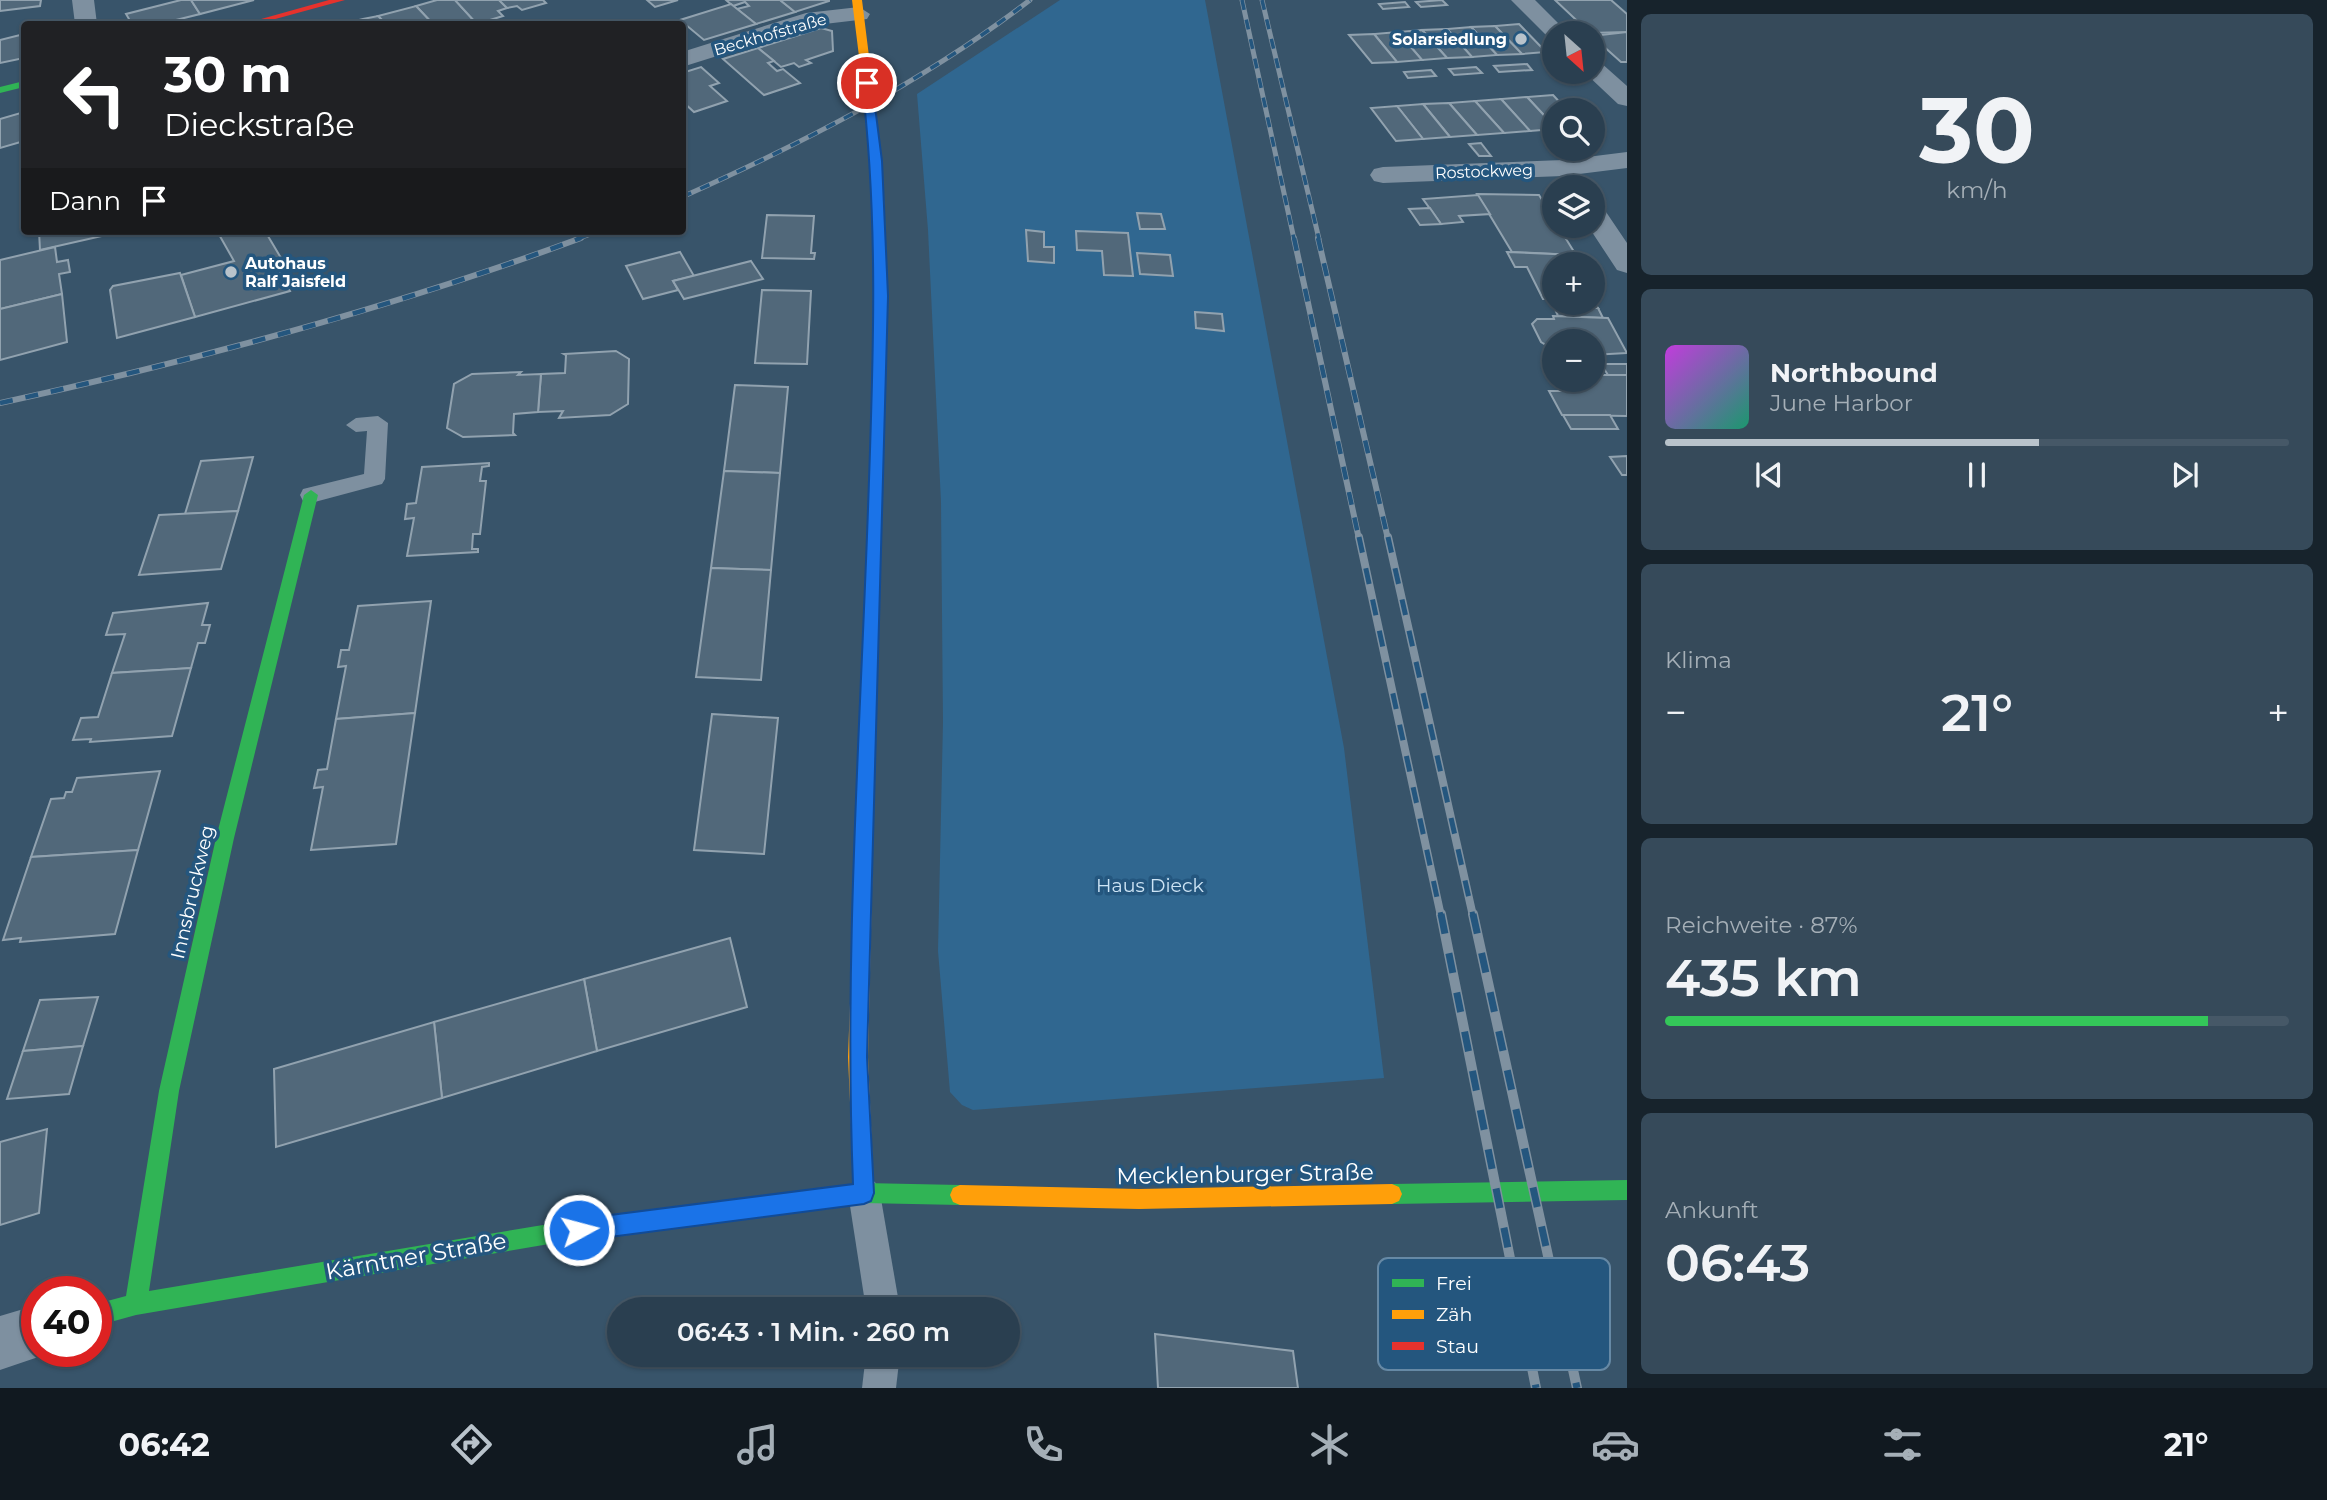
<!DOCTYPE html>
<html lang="de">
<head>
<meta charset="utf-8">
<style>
	body { margin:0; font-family:Montserrat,sans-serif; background:#364a5a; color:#f1f3f6; height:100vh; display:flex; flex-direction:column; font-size:26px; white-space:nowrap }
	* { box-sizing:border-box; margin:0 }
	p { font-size:23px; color:#a5afb7 }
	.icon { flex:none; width:38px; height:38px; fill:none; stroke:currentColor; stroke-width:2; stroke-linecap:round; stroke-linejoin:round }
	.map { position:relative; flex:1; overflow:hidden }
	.drawer { display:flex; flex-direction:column; gap:14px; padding:14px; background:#17232c; width:700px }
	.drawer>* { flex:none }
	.hud { position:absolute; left:21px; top:21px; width:665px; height:214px; border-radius:7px; box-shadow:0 2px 5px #0004,0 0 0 2px #465867; background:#202124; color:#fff; overflow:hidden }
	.needle { width:46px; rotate:153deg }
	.controls { position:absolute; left:1542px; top:21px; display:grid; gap:14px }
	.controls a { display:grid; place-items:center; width:63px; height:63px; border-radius:50%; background:#2a3f50; box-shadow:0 2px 5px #0004,0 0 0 2px #465867; font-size:35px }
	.speed { position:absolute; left:21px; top:1276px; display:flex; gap:14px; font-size:35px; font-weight:700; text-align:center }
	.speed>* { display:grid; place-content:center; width:91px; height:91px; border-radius:50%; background:#2a3f50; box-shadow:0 2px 5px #0004,0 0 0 2px #465867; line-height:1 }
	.speed .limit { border:10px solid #d22; background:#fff; color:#111 }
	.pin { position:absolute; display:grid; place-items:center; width:60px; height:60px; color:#fff; margin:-30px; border:4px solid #fff; border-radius:50%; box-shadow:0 2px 7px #0007 }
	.me { position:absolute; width:77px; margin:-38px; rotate:83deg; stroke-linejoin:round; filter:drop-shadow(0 0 5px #0008) }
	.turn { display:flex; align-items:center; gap:24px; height:147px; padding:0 28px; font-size:32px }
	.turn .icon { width:91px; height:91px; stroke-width:2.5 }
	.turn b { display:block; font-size:49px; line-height:60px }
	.then { display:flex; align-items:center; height:66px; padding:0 28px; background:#0003; gap:14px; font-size:26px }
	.big { font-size:52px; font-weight:600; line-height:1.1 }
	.drawer .tile { flex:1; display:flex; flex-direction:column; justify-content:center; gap:10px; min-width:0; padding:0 24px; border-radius:10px; background:#364a5a }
	.drawer .dial { align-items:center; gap:0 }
	.dial b { font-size:91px; line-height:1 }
	.song { display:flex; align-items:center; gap:21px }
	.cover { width:84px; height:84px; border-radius:10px; background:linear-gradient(135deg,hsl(290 70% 55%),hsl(160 70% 35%)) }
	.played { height:7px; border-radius:4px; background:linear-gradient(90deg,#b9c3cb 60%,#465867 60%) }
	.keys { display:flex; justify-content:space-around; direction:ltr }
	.heat { display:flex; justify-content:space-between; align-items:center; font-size:38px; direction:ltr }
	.charge { height:10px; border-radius:5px; background:linear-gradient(90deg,#34c759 87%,#465867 0) }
	.trip { position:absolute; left:607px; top:1297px; width:413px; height:70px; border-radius:35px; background:#2a3f50; box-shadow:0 2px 5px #0004,0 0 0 2px #465867; font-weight:600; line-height:70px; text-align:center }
	.dock { display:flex; height:112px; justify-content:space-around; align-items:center; background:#111920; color:#a5afb7 }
	.dock .icon { width:49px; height:49px }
	.dock .current { color:#b9c3cb }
	.dock b { font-size:32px; color:#f1f3f6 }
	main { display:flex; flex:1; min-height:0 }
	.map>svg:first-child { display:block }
	.green { fill:#306790 }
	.building { fill:#51687a; stroke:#91a2af; stroke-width:2 }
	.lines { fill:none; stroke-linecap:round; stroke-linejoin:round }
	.lane { fill:#7e90a0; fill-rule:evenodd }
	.street { fill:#7e90a0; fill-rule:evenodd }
	.fast { fill:#30b455; fill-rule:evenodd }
	.slow { fill:#ff9f0a; fill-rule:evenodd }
	.jam { fill:#e5322d; fill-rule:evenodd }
	.rail-far3-casing { stroke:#7f91a0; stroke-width:5 }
	.rail-far2-casing { stroke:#7f91a0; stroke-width:6 }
	.rail-far1-casing { stroke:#7f91a0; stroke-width:8 }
	.rail-casing { stroke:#7f91a0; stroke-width:10 }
	.rail-far3 { stroke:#24567e; stroke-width:3.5; stroke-dasharray:10; stroke-linecap:butt }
	.rail-far2 { stroke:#24567e; stroke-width:4.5; stroke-dasharray:13; stroke-linecap:butt }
	.rail-far1 { stroke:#24567e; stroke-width:5; stroke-dasharray:16; stroke-linecap:butt }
	.rail { stroke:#24567e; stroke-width:7; stroke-dasharray:20; stroke-linecap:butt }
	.route { fill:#1a73e8; stroke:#114b97; stroke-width:2 }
	.poi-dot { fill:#b9c3cb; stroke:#24567e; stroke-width:2.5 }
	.labels { text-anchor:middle; stroke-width:7; stroke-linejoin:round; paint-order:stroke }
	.far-street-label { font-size:16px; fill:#fff; stroke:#24567e }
	.far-poi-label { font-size:16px; font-weight:bold; fill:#fff; stroke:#24567e; text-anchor:end }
	.park-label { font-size:19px; fill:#cde4f5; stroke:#24567e }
	.street-label { font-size:19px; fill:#fff; stroke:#24567e }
	.near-street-label { font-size:23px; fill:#fff; stroke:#24567e }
	.key { fill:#24567e; stroke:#6689a5; stroke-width:2 }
	.key-label { font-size:19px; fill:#fff }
</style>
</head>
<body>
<main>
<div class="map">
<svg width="1627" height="1388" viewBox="0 0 1627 1388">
	<rect width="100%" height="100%" fill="#38546a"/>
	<polygon class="green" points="1060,0 1205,0 1344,748 1384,1078 973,1110 962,1105 950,1092 938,951 943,722 941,502 928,230 917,94"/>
	<g class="building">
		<polygon points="0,0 41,0 40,6 0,11"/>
		<polygon points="181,0 191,0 200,14 160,24 132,24 126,14"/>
		<polygon points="191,0 254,0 200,14"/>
		<polygon points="437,0 455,0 477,24 433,24 416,6"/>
		<polygon points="455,0 499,0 507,8 498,11 503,16 477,24"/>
		<polygon points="499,0 543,0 546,3 522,10 517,6 507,8"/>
		<polygon points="647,0 678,0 655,7"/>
		<polygon points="726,0 780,0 795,12 756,24 737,9 749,6 745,2 733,6"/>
		<polygon points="780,0 829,0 829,1 795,12"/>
		<polygon points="1442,0 1447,5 1421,7 1416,2"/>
		<polygon points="1555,0 1611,0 1627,14 1627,32 1590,33"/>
		<polygon points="1405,2 1409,7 1383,9 1379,4"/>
		<polygon points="731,4 756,24 704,40 680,20"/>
		<polygon points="416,6 433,24 386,24 378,16"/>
		<polygon points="378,16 386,24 347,23 363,19"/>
		<polygon points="1519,24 1546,52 1522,54 1495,26"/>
		<polygon points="1495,26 1522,54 1497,55 1471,27"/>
		<polygon points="1471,27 1497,55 1472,57 1447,29"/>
		<polygon points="821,28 832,31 833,51 806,60 811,63 799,67 794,63 781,67 758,48"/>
		<polygon points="1447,29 1472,57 1447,58 1422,30"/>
		<polygon points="1422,30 1447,58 1422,60 1398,32"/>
		<polygon points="1398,32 1422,60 1397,62 1374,34"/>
		<polygon points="1627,32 1627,62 1621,62 1592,36"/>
		<polygon points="24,34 24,58 0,63 0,40"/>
		<polygon points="1374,34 1397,62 1372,63 1349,35"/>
		<polygon points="758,48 774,61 768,63 777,71 783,69 800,83 764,95 723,59"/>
		<polygon points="1527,64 1532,70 1499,72 1494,66"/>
		<polygon points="701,67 719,83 710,86 727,101 694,112 682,101 682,73"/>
		<polygon points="1476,67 1482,73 1454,75 1449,69"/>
		<polygon points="1431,70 1436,76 1408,78 1404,72"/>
		<polygon points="1553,95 1567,110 1554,110 1554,126 1527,97"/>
		<polygon points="1527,97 1554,126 1554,129 1530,131 1501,99"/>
		<polygon points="1501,99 1530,131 1504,133 1475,101"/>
		<polygon points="1475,101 1504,133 1477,135 1449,103"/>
		<polygon points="1449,103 1477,135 1450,137 1423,104"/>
		<polygon points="1423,104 1450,137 1423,139 1397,106"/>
		<polygon points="1397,106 1423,139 1396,141 1371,108"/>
		<polygon points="24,112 24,141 0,148 0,119"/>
		<polygon points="1481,143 1491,156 1479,156 1469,144"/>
		<polygon points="1477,194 1539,195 1554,219 1554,226 1558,226 1576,255 1512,252"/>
		<polygon points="1478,195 1490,214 1459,216 1463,222 1441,224 1423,199"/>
		<polygon points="1430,208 1441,224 1420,225 1409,209"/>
		<polygon points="1137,213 1161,214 1165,229 1140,229"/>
		<polygon points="767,215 814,216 811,253 815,253 814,259 762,258"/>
		<polygon points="1026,230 1044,232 1044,247 1054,247 1054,263 1028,261"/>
		<polygon points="39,231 102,231 102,236 40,250"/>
		<polygon points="217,231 265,231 281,258 273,261 290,291 195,317 181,275 234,261"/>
		<polygon points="1076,231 1128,233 1133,276 1104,275 1102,251 1077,250"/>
		<polygon points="55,247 57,262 68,260 70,272 59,274 62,294 0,309 0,260"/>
		<polygon points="680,252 694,276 673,281 678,290 643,299 626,266"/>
		<polygon points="1507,252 1576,255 1581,264 1554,264 1554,299 1543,299 1527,267 1515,267"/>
		<polygon points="1137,253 1170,255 1173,276 1140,274"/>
		<polygon points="751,261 763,279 684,299 673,281"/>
		<polygon points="180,273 195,317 117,338 110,290 113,286"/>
		<polygon points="762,290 811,291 807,364 755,363"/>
		<polygon points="62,294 67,342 0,360 0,309"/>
		<polygon points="1592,300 1598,308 1559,307 1557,303 1592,303"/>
		<polygon points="1554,307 1598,308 1603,318 1558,316"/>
		<polygon points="1195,312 1222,314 1224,331 1196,328"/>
		<polygon points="1553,316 1608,318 1627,353 1592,355 1592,341 1554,341 1554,348 1551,348 1541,342 1532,324 1537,319 1554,319"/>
		<polygon points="616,351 629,359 628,404 610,415 559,418 563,411 538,412 541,374 565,373 566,355 564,354"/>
		<polygon points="1601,364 1627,364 1627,375 1608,375"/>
		<polygon points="521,372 518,375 541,374 538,412 514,414 513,433 515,435 463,437 447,428 454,384 472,374"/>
		<polygon points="1592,375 1627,375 1627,416 1562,415 1549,391 1580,391 1574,380 1592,380"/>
		<polygon points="735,385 788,387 780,473 724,471"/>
		<polygon points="1563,415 1610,415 1618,429 1571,429"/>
		<polygon points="1627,456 1627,475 1622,475 1610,457"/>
		<polygon points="253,457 238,511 185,514 201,461"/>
		<polygon points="489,463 489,466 482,467 480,481 486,481 480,534 473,534 472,549 478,549 478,552 407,556 414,518 405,519 407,504 416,503 422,467"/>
		<polygon points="724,471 780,473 771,570 711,568"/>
		<polygon points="238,511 221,569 139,575 159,515"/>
		<polygon points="711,568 771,570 761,680 696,677"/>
		<polygon points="431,601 415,713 336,719 346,666 338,667 341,650 349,650 358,606"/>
		<polygon points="208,603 202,625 210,625 205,643 198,643 191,668 112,673 125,634 106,635 113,613"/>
		<polygon points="191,668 172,736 90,742 91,739 73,740 81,718 98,717 112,673"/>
		<polygon points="415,713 396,844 311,850 323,787 314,788 318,770 327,769 336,719"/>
		<polygon points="712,714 778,718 764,854 694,850"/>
		<polygon points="160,771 138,850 31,857 51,799 64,798 66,792 72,792 77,778"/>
		<polygon points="138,850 115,934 20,942 21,938 3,940 31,857"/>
		<polygon points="730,938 747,1007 597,1051 584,979"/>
		<polygon points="584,979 597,1051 442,1098 434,1022"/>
		<polygon points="98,997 83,1046 23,1051 40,1000"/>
		<polygon points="434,1022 442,1098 276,1147 274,1069"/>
		<polygon points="83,1046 69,1094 7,1099 23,1051"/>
		<polygon points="47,1129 39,1213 0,1225 0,1142"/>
		<polygon points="1155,1334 1293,1351 1298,1388 1158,1388"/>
	</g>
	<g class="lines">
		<g class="lane">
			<polygon points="378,416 388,423 385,479 382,484 311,503 303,501 300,495 303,489 364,474 367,431 356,432 346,425 356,418"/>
			<polygon points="864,1177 875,1182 880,1193 900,1309 866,1309 848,1193 853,1182"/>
			<polygon points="866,1354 900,1354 896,1388 862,1388"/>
		</g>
		<g class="street">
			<polygon points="72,0 94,0 97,24 75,24"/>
			<polygon points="1511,0 1535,0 1568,33 1554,33 1554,39 1549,38"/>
			<polygon points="859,7 870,14 867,19 816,25 682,67 682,52 806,13"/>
			<polygon points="1592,60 1600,62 1627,86 1627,106 1618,104 1584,72 1592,72"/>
			<polygon points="1627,152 1627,168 1563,176 1383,183 1374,181 1370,175 1374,169 1383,167 1563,160"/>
			<polygon points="1592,204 1602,206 1627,243 1627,273 1617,270 1588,226 1592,226"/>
			<polygon points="37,1305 37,1351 56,1351 0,1370 0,1316"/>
		</g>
		<g class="fast">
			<polygon points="24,81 24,87 0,93 0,87"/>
			<polygon points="879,215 885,218 888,296 875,762 873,767 867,769 861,767 859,762 876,296 873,218"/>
			<polygon points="311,490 318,495 234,838 179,1091 149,1291 555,1223 864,1183 960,1185 967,1188 970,1195 967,1202 960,1205 864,1203 555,1243 136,1315 96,1326 96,1304 126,1296 159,1091 216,838 304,495"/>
			<polygon points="1627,1180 1627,1200 1392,1204 1385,1201 1382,1194 1385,1187 1392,1184"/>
		</g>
		<g class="slow">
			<polygon points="852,0 862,0 882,161 885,218 879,221 873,218 872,161"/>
			<polygon points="867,755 873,757 875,762 868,1057 874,1193 871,1200 864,1203 857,1200 854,1193 848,1057 859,762 861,757"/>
			<polygon points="1392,1184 1399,1187 1402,1194 1399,1201 1392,1204 1139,1209 960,1205 953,1202 950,1195 953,1188 960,1185 1139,1189"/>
		</g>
		<polygon class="jam" points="329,0 345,0 257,24 243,24"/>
		<g class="rail-far3-casing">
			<g id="rail-far3">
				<polyline points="1242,0 1294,239"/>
				<polyline points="1262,0 1319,239"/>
				<path d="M682,197C805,142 923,82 1030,0"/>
				<polyline points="577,239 599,231"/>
			</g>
		</g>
		<g class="rail-far2-casing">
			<g id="rail-far2">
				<polyline points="1294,238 1359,539"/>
				<polyline points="1318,238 1388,539"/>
				<path d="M0,403C197,360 392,308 581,238"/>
			</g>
		</g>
		<g class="rail-far1-casing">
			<g id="rail-far1">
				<polyline points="1359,537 1441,916"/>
				<polyline points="1388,537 1473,916"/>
			</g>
		</g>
		<g class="rail-casing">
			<g id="rail">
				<polyline points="1441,914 1536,1388"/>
				<polyline points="1473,914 1577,1388"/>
			</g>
		</g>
		<use href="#rail-far3" class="rail-far3"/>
		<use href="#rail-far2" class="rail-far2"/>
		<use href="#rail-far1" class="rail-far1"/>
		<use href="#rail" class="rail"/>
	</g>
	<path class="route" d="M867,80L872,83L882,161L888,296L867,1057L874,1193L871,1201L864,1204L579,1241L572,1238L569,1230L572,1223L579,1219L853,1184C844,959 860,734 868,509C873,366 879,225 862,83Z"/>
	<g class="poi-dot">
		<circle cx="1521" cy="39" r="7"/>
		<circle cx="231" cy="272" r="7"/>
	</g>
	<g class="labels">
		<g class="far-street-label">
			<text transform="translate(770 34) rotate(-16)" y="6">Beckhofstraße</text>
			<text transform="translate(1484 171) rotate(-2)" y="6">Rostockweg</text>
		</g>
		<g class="far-poi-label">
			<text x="1507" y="45">Solarsiedlung</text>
			<text x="245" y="269" text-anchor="start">Autohaus<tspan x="245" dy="18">Ralf Jaisfeld</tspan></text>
		</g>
		<g class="park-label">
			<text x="1150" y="892">Haus Dieck</text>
		</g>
		<g class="street-label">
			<text transform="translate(192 892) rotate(-77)" y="7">Innsbruckweg</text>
		</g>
		<g class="near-street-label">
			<text transform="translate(1245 1174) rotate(-1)" y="8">Mecklenburger Straße</text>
			<text transform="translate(416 1256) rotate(-10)" y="8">Kärntner Straße</text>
		</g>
	</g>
	<rect x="1378" y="1258" width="232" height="112" rx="10" class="key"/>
	<rect x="1392" y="1279" width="32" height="8" fill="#30b455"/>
	<rect x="1392" y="1310" width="32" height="9" fill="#ff9f0a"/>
	<rect x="1392" y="1342" width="32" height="8" fill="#e5322d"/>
	<g class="key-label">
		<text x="1436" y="1290">Frei</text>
		<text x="1436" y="1321">Zäh</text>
		<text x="1436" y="1353">Stau</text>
	</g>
</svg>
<div class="controls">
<a><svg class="needle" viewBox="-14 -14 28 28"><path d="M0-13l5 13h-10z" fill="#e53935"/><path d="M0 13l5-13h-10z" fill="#a5afb7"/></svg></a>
<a><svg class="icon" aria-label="search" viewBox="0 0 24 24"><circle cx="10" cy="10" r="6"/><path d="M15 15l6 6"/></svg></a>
<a><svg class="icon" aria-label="layers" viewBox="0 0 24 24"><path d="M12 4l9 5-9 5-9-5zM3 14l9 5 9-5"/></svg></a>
<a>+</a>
<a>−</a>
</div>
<div class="speed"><div class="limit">40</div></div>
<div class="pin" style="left:867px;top:83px;background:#d93025"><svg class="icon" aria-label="arrive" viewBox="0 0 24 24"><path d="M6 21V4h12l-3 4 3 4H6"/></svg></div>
<svg class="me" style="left:579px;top:1230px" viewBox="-20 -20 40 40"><circle r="17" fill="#1a73e8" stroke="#fff" stroke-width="3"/><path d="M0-11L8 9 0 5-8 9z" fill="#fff"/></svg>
<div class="trip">06:43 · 1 Min. · 260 m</div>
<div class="hud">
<div class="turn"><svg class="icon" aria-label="left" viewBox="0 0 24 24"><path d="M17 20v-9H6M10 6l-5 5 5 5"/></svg><div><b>30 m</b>Dieckstraße</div></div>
<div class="then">Dann<svg class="icon" aria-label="arrive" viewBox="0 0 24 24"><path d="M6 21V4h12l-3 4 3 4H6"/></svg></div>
</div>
</div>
<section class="drawer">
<div class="tile dial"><b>30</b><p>km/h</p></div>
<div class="tile">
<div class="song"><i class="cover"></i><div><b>Northbound</b><p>June Harbor</p></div></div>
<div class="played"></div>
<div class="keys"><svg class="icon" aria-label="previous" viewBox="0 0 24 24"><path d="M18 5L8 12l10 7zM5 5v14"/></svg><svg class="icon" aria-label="pause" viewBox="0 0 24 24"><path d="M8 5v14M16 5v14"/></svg><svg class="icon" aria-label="next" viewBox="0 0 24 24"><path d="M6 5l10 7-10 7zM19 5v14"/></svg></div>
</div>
<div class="tile"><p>Klima</p>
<div class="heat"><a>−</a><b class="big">21°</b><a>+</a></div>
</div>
<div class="tile"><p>Reichweite · 87%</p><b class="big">435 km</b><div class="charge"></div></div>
<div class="tile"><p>Ankunft</p><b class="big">06:43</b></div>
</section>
</main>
<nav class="dock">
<b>06:42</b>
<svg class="icon current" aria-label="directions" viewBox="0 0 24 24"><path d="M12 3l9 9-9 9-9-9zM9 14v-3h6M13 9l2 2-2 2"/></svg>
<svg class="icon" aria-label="music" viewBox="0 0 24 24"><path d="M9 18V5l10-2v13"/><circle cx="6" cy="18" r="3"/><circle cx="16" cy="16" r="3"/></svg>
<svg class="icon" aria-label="phone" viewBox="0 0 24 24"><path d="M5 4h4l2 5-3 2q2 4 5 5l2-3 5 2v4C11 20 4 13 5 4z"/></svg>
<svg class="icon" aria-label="climate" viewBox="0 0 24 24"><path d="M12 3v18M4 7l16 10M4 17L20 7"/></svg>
<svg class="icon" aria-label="car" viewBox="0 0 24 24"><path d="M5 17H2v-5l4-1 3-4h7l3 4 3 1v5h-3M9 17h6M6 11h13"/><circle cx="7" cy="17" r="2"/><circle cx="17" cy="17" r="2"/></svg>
<svg class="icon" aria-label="filters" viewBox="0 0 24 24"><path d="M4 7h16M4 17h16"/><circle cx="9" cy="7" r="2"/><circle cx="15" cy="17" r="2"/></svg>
<b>21°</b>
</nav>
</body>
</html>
